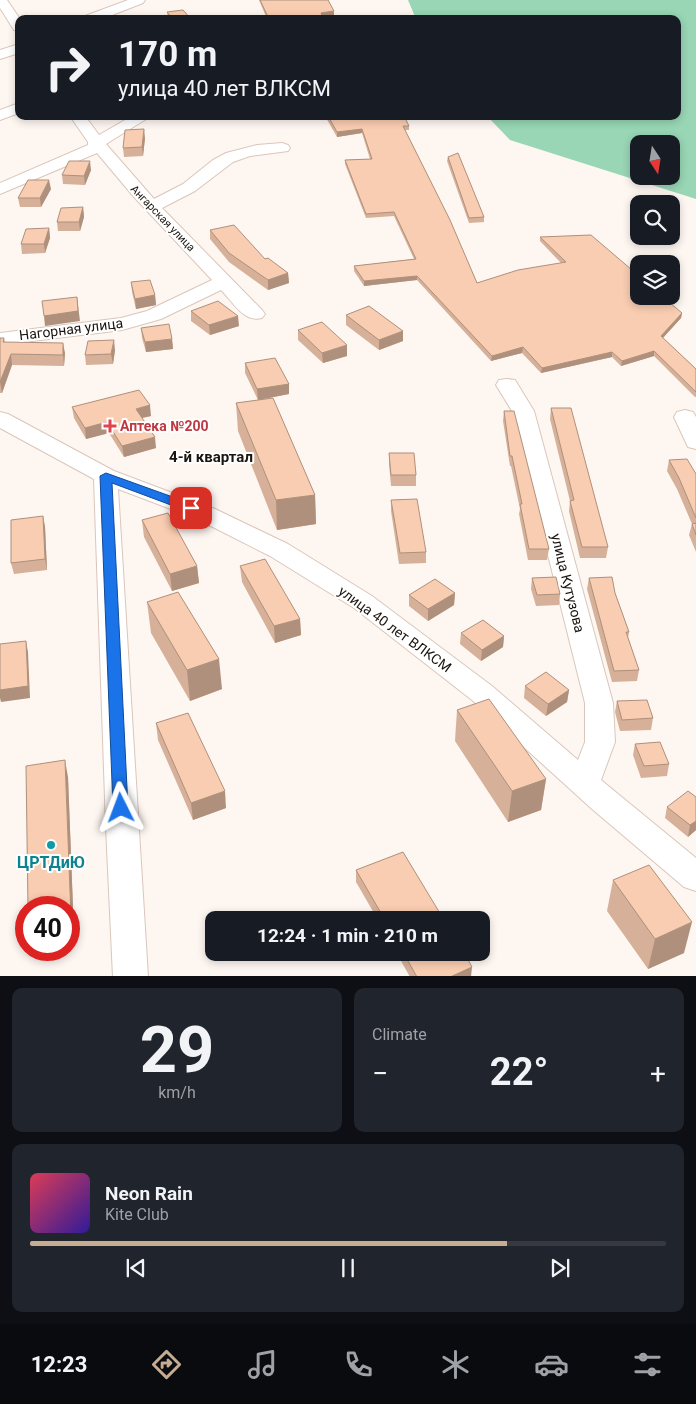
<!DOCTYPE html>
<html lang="en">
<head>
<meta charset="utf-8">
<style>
	body { margin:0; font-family:Roboto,sans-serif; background:#20242c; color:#f1f3f6; height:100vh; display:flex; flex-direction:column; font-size:19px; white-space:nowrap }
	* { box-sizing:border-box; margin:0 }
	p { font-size:16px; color:#9ea1a6 }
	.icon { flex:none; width:28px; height:28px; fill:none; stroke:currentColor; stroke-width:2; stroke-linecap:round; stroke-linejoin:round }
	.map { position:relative; height:976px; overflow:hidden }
	.details { display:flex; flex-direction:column; gap:12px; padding:12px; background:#0d0f14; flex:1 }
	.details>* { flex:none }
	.top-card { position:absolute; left:15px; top:15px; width:666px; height:105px; border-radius:10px; box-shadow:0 2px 8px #0003; background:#171b24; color:#f1f3f6; overflow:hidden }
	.needle { width:32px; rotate:168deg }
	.fabs { position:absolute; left:630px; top:135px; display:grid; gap:10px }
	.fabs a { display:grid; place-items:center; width:50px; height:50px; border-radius:10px; background:#171b24; box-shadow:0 2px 8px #0003; font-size:25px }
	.speed { position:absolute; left:15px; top:896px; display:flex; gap:10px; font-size:25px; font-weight:700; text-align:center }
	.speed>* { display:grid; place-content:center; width:65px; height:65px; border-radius:50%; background:#171b24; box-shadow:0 2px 8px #0003; line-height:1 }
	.speed .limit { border:8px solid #d22; background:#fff; color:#111 }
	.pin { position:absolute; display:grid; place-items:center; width:42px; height:42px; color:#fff; margin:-21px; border-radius:10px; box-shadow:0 2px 8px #0006 }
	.me { position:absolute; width:55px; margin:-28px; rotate:357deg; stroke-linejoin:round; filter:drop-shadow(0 0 4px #0008) }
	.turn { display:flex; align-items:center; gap:18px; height:105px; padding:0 20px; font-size:22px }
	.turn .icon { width:65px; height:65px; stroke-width:2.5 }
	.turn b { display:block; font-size:35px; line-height:42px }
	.big { font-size:38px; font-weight:700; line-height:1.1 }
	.details .tile { flex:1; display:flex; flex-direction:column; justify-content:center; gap:8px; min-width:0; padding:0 18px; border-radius:10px; background:#20242c }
	.details .dial { align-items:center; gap:0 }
	.dial b { font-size:65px; line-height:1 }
	.song { display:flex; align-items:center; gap:15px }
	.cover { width:60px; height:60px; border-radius:8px; background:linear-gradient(135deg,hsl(350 70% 55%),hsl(250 70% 35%)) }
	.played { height:5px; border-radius:2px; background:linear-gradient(90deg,#c6ac90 75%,#363941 75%) }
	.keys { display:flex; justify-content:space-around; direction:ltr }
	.heat { display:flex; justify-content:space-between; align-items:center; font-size:28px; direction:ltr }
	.details .tiles { flex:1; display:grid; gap:12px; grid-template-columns:1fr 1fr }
	.tile:last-child { grid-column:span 2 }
	.trip { position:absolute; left:205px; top:911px; width:285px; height:50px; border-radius:10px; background:#171b24; box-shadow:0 2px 8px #0003; font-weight:700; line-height:50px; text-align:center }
	.tabs { display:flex; height:80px; justify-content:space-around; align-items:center; background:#090b0e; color:#9ea1a6 }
	.tabs .icon { width:35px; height:35px }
	.tabs .current { color:#c6ac90 }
	.tabs b { font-size:22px; color:#f1f3f6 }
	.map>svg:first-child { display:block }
	.forest { fill:#98d6b5; fill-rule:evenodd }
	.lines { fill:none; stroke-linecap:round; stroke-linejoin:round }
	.minor-casing { stroke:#dac6bb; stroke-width:2 }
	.minor { fill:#fff; fill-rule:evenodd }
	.wall { fill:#d6b098 }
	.shaded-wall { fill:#ae907c }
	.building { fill:#f9cdb1; stroke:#ae907c }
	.route { fill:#1a73e8; stroke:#114b97 }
	.health-dot { fill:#e0444e; stroke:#fff; stroke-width:2 }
	.culture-dot { fill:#0f9aa8; stroke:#fff; stroke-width:2 }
	.labels { text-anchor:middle; stroke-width:4; stroke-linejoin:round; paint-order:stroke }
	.far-street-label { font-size:11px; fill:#1b1510; stroke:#fff }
	.street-label { font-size:14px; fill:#1b1510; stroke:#fff }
	.health-label { font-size:14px; font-weight:bold; fill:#be3a42; stroke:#fff; text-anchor:start }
	.neighbourhood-label { font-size:15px; font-weight:bold; fill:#1b1510; stroke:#fff }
	.near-culture-label { font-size:16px; font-weight:bold; fill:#0d838f; stroke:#fff }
</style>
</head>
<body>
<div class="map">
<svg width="696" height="977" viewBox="0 0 696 977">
	<rect width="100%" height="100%" fill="#fef6f1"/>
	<path class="forest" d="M408,0H696V199L510,140L487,116H678V19H416ZM639,144H671V176H639Z"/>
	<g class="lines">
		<g class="minor-casing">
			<g id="minor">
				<polygon points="0,0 7,0 20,19 19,31 14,30 0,8"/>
				<polygon points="128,0 145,0 143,3 102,19 84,19 85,16"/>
				<polygon points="19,44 19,53 0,59 0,50"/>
				<polygon points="19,103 19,113 0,120 0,110"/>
				<path d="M70,116H85L99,135L132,116H151L106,144L154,199L183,184L213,160L226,153L257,145L282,143L288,145L290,148L288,151L250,156L233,162L195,191L162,208L262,310L265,314L262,318C244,323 233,302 221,290L161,319L122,330L0,345V333L121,318L147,311L212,280L134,197L97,153L0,194V183L88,145V142Z"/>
				<polygon points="507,379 515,380 534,411 613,703 615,742 601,780 696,858 696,891 684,887 592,809 472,700 354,608 270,556 197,519 118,489 148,977 113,977 106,827 94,479 0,428 0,412 8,414 114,471 215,509 288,544 372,596 492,686 578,760 585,742 585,703 512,411 496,385 499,380"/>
				<polygon points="685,410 693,412 696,417 696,449 688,447 674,417 677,412"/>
			</g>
		</g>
		<use href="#minor" class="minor"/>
	</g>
	<g class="wall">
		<polygon points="259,0 328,0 334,15 322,17 323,19 267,19"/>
		<polygon points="167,12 191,19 168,19"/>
		<polygon points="325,116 404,116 409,126 409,130 405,130 477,283 561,263 540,241 540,237 682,313 681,318 663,338 696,369 696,397 695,397 654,356 621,366 612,357 541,373 522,353 491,361 417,280 364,286 354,271 354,266 414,259 394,216 366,218 345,164 345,160 370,159 362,133 337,137"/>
		<polygon points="145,138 143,156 124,157 123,148"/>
		<polygon points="448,157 484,217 484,222 469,223 447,161"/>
		<polygon points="91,170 85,185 63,184 62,175"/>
		<polygon points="51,189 41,207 20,207 18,198"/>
		<polygon points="83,207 84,217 80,231 58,231 57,222"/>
		<polygon points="49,228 50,238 45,253 22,254 21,244"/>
		<polygon points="210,230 288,273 289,283 268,290 229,262 210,239"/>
		<polygon points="131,282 155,295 156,305 136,309 132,292"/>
		<polygon points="191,311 239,326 210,335 191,321"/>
		<polygon points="346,315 403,341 379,350 346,325"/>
		<polygon points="141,328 172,339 173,349 146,352 142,338"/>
		<polygon points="298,330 347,356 323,363 298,340"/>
		<polygon points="0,338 4,338 5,342 65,353 64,366 12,365 2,393 0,393"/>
		<polygon points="115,350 113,364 86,365 85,355"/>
		<polygon points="245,363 289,384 289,394 258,400 315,495 316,524 277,530 238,431 236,403 258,400 245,373"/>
		<polygon points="72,407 151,416 142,418 156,448 124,457 109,433 86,439 74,418"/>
		<polygon points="551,408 608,547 606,558 580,558 569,511 570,501 550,419"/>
		<polygon points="504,411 549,549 547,560 528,560 519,514 520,509 511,466 510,466 503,421"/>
		<polygon points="389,453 416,475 416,486 391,486 389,464"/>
		<polygon points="669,460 696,474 696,552 689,535 692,524 677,489 667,471"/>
		<polygon points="391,500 426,552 426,563 399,564 391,511"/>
		<polygon points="43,516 45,527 47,570 14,574 11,563"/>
		<polygon points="142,520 197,566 199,583 172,591 144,537"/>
		<polygon points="240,566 300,619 301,635 275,643 242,582"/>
		<polygon points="532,578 560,594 559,605 536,606 531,589"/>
		<polygon points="589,578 615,593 629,632 628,638 639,670 637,681 612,682 587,589"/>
		<polygon points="455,593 454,605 428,621 409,606 409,595"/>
		<polygon points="147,602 222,689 190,701 151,633"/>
		<polygon points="461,633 504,636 503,647 481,661 460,644"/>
		<polygon points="525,686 569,690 567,702 546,716 524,698"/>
		<polygon points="617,701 653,718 651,730 620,731 615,712"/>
		<polygon points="457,710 546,779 541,810 508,822 455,741"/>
		<polygon points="156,723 226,808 193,820 158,740"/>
		<polygon points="635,744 669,764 667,776 641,778 633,755"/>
		<polygon points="68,777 74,934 69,935 69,908"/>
		<polygon points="696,797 696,830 688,837 665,818 667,807"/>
		<polygon points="356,870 444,920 378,920 356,882"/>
		<polygon points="613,880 684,953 648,969 607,911"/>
		<polygon points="396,952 464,952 471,977 410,977"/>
	</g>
	<g class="shaded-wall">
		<polygon points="334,11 334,15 321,17 321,13"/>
		<polygon points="144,129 145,138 143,156 142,147"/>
		<polygon points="362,129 362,133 337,137 337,132"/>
		<polygon points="90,161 91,170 85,185 84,176"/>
		<polygon points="49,180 51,189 41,207 40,198"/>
		<polygon points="83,207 84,217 80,231 79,222"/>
		<polygon points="49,228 50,238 45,253 44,244"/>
		<polygon points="288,273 289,283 268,290 268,280"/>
		<polygon points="417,276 417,280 364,286 364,281"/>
		<polygon points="155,295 156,305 136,309 135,299"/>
		<polygon points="77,297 80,321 45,326 44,316"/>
		<polygon points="682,313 681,318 660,341 661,336"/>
		<polygon points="238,316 239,326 210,335 209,325"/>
		<polygon points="403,331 403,341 379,350 379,340"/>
		<polygon points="172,339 173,349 146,352 145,342"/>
		<polygon points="114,340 115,350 113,364 111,354"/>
		<polygon points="63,343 65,353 64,366 63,355"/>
		<polygon points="347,345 347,356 323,363 322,353"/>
		<polygon points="523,347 522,353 491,361 492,356"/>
		<polygon points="654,351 654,356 621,366 622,361"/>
		<polygon points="612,352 612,357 541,373 542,368"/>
		<polygon points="11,354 12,365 2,393 0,382"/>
		<polygon points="289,384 289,394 258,400 257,389"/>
		<polygon points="150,405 151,416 137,419 136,409"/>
		<polygon points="107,422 109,433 86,439 85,428"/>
		<polygon points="155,437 156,448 124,457 122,446"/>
		<polygon points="315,495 316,524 277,530 276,500"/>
		<polygon points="43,516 45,527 47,570 45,559"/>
		<polygon points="197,566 199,583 172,591 170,574"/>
		<polygon points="455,593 454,605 428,621 428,609"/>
		<polygon points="300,619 301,635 275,643 274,626"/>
		<polygon points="504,636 503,647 481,661 482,650"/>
		<polygon points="26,641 28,652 30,698 1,702 0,698 0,690"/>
		<polygon points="219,659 222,689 190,701 187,670"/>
		<polygon points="569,690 567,702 546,716 548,704"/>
		<polygon points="65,760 68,777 74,934 71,917"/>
		<polygon points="546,779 541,810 508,822 512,791"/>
		<polygon points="225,791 226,808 193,820 191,803"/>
		<polygon points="696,821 696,830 688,837 690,825"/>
		<polygon points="692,922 684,953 648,969 655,939"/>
		<polygon points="472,967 471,977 450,977"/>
	</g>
	<g class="building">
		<polygon points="260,0 328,0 334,11 321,13 323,19 269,19"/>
		<polygon points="183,10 191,19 173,19 167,12"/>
		<polygon points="328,116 404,116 409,126 403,126 450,220 477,283 518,270 566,262 540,237 591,235 639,276 639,296 662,296 682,313 661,336 696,369 696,392 654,351 622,361 612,352 542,368 523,347 492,356 417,276 364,281 354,266 416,259 394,212 366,214 345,160 372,159 362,129 337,132"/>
		<polygon points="144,129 142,147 123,148 125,130"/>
		<polygon points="458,153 484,217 469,218 448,157"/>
		<polygon points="69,161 90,161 84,176 62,175"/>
		<polygon points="28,180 49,180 40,198 18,198"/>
		<polygon points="83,207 79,222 57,222 61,208"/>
		<polygon points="234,225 265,259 268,258 288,273 268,280 229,253 210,230"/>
		<polygon points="49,228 44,244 21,244 26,229"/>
		<polygon points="150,280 155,295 135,299 131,282"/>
		<polygon points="77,297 78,311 44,316 42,301"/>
		<polygon points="218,301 238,316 209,325 191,311"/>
		<polygon points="369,306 403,331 379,340 346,315"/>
		<polygon points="322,322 347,345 322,353 298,330"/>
		<polygon points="169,324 172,339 145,342 141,328"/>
		<polygon points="0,338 4,338 3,342 63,343 63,355 11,354 0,382"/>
		<polygon points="114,340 111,354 85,355 88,341"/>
		<polygon points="275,358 289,384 257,389 245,363"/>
		<polygon points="139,390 150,405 136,409 155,437 122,446 107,422 85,428 72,407"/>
		<polygon points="273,398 315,495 276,500 236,403"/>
		<polygon points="551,408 571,408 608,547 582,547 570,501 574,500"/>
		<polygon points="504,411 514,411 549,549 529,549 520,504 522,504 512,456 510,456"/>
		<polygon points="389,453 414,453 416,475 391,475"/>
		<polygon points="687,459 696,474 696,518 679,478 669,460"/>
		<polygon points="417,499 426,552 400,553 391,500"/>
		<polygon points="168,513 197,566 170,574 142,520"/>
		<polygon points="43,516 45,559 11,563 11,520"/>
		<polygon points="696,523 696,535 692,524"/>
		<polygon points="265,559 300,619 274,626 240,566"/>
		<polygon points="556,577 560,594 537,595 532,578"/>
		<polygon points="612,577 615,593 629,632 626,632 639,670 614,671 589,578"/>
		<polygon points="435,579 455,593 428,609 409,595"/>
		<polygon points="178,592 219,659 187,670 147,602"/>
		<polygon points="483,620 504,636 482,650 461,633"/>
		<polygon points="26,641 28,686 0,690 0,644"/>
		<polygon points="546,672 569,690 548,704 525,686"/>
		<polygon points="489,699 546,779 512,791 457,710"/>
		<polygon points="647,700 653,718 622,720 617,701"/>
		<polygon points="188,713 225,791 191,803 156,723"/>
		<polygon points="660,742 669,764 644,766 635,744"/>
		<polygon points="65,760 71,917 69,917 69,908 28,908 26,766"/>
		<polygon points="688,791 696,797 696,821 690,825 667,807"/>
		<polygon points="403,852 444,920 385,920 356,870"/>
		<polygon points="649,865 692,922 655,939 613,880"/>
		<polygon points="403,952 464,952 472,967 450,977 417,977"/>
	</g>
	<polygon class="route" points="106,473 195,505 196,508 191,512 187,511 112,483 128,808 126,812 121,814 115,812 113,808 100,476"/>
	<path class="health-dot" d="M107.5 418.5h5v5h5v5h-5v5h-5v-5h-5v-5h5z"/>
	<circle class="culture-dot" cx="51" cy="845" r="5"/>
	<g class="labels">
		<g class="far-street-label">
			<text transform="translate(163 218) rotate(46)" y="4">Ангарская улица</text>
		</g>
		<g class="street-label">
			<text transform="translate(71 329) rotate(-7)" y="5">Нагорная улица</text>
			<text transform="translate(568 583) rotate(76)" y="5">улица Кутузова</text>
			<text transform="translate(395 629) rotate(36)" y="5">улица 40 лет ВЛКСМ</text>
		</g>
		<g class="health-label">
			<text x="120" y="431">Аптека №200</text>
		</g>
		<g class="neighbourhood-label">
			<text x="211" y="462">4-й квартал</text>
		</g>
		<g class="near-culture-label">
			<text x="51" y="868">ЦРТДиЮ</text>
		</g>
	</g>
</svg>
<div class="fabs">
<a><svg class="needle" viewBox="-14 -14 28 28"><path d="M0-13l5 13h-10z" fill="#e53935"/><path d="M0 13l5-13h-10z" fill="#9ea1a6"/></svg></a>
<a><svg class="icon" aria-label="search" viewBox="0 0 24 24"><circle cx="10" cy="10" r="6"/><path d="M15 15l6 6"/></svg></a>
<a><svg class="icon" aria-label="layers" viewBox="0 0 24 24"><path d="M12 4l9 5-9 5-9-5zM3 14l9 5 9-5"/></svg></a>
</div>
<div class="speed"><div class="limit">40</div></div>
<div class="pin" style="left:191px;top:508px;background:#d93025"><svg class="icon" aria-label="arrive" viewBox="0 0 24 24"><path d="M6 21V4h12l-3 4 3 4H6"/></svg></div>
<svg class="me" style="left:121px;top:808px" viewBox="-20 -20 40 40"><path d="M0-17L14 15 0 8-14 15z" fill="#1a73e8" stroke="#fff" stroke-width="4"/></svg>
<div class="trip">12:24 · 1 min · 210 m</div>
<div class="top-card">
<div class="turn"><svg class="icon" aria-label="right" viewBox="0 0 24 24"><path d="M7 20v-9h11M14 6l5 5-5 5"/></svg><div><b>170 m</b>улица 40 лет ВЛКСМ</div></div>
</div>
</div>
<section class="details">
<div class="tiles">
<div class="tile dial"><b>29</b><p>km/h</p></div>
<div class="tile"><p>Climate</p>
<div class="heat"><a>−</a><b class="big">22°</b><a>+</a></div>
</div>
<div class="tile">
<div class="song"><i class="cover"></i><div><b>Neon Rain</b><p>Kite Club</p></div></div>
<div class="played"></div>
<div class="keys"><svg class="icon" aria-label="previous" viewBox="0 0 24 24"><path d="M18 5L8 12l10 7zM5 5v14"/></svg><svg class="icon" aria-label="pause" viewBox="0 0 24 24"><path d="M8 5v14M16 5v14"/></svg><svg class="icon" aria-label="next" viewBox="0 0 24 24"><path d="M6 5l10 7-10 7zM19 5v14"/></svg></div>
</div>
</div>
</section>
<nav class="tabs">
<b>12:23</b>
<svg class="icon current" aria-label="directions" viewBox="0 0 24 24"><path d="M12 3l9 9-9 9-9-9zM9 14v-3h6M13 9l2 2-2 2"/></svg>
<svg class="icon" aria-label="music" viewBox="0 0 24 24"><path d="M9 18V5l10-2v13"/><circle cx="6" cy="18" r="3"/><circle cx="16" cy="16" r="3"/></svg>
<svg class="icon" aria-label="phone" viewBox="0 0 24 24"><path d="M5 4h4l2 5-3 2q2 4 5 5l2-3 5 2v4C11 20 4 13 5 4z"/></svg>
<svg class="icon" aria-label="climate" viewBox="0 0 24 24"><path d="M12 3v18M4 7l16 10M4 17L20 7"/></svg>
<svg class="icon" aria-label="car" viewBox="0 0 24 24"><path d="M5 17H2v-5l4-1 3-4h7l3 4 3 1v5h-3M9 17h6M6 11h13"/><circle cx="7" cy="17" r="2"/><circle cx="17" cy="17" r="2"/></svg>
<svg class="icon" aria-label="filters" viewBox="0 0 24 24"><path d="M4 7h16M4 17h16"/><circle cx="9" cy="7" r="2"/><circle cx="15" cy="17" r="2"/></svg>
</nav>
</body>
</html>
